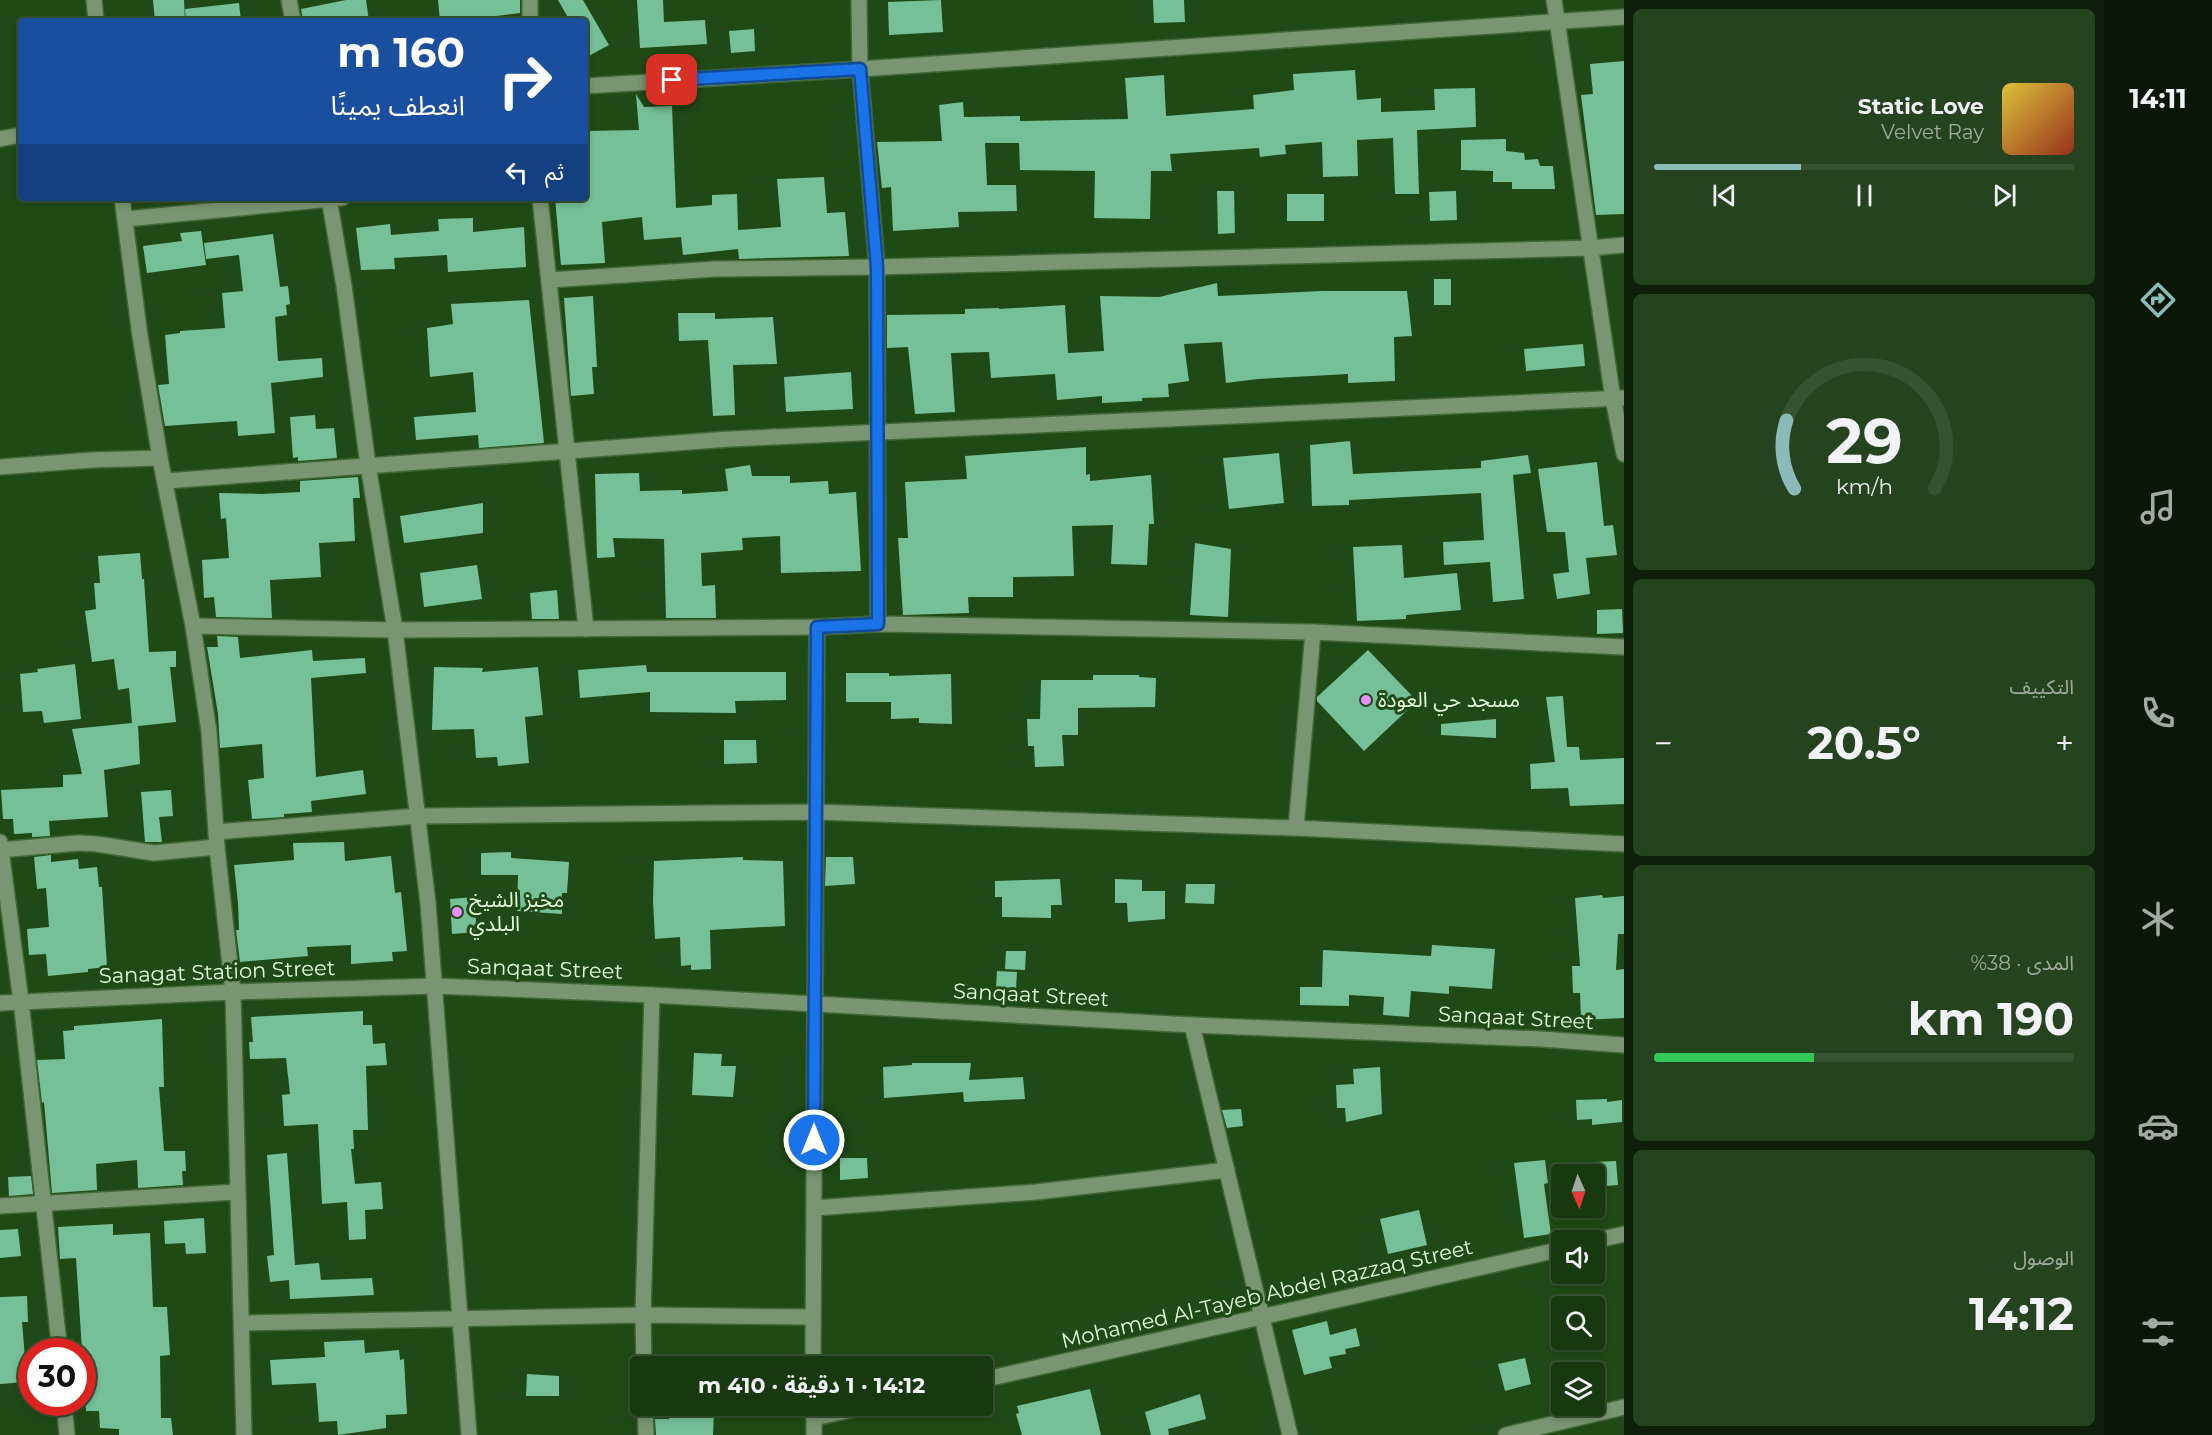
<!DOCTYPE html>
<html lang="ar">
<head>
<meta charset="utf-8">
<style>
	body { margin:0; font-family:Montserrat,"Noto Sans Arabic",sans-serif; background:#25431e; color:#f1f3f6; direction:rtl; height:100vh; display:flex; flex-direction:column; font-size:22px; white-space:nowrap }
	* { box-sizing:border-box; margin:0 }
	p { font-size:20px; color:#9fac9f }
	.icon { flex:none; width:33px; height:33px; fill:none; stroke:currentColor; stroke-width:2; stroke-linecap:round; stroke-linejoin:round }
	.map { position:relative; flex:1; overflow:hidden; direction:ltr }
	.panel { display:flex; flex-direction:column; gap:9px; padding:9px; background:#0d1f09; width:480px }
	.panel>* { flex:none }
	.guide { position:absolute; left:18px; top:18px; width:570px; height:183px; border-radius:6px; box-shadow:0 3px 9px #0003,0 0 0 2px #365230; direction:rtl; background:#1a4fa0; color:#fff; overflow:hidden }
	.needle { width:39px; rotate:177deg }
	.fabs { position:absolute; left:1551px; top:1164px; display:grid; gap:12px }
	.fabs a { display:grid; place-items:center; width:54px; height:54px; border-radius:6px; background:#183810; box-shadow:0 3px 9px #0003,0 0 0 2px #365230; font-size:30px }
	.speed { position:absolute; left:18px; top:1338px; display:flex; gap:12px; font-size:30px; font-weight:700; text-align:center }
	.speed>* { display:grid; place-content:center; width:78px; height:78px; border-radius:50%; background:#183810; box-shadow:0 3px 9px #0003,0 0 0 2px #365230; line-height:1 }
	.speed .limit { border:9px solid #d22; background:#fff; color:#111 }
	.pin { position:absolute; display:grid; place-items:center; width:51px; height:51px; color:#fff; margin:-26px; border-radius:12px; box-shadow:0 3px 9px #0006 }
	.me { position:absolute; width:66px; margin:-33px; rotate:0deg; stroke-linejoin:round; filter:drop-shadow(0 0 4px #0008) }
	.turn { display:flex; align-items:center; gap:21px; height:126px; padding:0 24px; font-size:27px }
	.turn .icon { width:78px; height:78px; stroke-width:2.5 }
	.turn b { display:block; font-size:42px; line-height:51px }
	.then { display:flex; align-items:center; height:57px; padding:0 24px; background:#0003; gap:12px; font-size:22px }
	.big { font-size:45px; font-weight:700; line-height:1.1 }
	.panel .tile { flex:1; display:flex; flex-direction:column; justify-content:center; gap:9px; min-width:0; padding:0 21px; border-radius:9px; background:#25431e }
	.panel .dial { align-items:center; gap:0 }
	.dial svg { height:156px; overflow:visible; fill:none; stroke:#365230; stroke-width:7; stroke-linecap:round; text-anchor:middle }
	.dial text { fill:#f1f3f6; stroke:none }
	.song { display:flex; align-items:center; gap:18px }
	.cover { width:72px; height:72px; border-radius:9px; background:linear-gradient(135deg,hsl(50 70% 55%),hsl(10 70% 35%)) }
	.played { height:6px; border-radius:3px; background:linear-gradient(90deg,#8bbbb9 35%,#365230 35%) }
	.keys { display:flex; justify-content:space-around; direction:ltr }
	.heat { display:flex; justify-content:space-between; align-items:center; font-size:33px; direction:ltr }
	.charge { height:9px; border-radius:4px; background:linear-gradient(90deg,#34c759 38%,#365230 0) }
	.trip { position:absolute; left:630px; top:1356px; width:363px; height:60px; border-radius:6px; background:#183810; box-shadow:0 3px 9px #0003,0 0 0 2px #365230; font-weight:700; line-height:60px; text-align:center; direction:rtl }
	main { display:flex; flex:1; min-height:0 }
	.tabs { display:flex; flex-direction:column; width:108px; justify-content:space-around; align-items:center; background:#0a1606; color:#9fac9f }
	.tabs .icon { width:42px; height:42px }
	.tabs .on { color:#8bbbb9 }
	.tabs b { font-size:27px; color:#f1f3f6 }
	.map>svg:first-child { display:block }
	.building { fill:#76c098 }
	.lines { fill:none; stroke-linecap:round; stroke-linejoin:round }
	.minor-casing { stroke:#406735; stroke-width:18 }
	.minor { stroke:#799572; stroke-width:15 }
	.route-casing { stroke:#114b97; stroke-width:15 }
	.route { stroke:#1a73e8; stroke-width:10 }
	.poi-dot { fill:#e88eff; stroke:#204a15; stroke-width:2 }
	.labels { text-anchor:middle; stroke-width:6; stroke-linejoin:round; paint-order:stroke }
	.poi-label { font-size:21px; fill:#e5fddf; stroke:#204a15; text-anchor:start }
	.street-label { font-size:21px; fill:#e5fddf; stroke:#204a15 }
</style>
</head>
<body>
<main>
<nav class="tabs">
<b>14:11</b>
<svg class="icon on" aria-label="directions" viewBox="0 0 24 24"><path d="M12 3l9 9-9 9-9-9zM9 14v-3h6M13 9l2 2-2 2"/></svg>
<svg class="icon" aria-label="music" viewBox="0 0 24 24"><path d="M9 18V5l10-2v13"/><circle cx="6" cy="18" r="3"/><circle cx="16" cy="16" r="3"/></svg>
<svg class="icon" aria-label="phone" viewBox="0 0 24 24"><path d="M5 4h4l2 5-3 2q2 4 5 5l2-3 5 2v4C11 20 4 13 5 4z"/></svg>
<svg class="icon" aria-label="climate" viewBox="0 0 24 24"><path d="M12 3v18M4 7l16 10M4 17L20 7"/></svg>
<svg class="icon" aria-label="car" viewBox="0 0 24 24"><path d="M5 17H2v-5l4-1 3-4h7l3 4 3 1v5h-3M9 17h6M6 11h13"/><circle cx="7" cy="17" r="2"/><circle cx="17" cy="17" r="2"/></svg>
<svg class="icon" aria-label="filters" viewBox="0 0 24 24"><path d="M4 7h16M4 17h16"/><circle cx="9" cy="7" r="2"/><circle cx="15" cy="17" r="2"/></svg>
</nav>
<section class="panel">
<div class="tile">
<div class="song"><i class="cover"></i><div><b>Static Love</b><p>Velvet Ray</p></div></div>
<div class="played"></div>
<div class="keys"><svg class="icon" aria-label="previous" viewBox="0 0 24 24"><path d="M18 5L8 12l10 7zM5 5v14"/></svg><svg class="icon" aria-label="pause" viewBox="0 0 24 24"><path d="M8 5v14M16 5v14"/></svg><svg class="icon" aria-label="next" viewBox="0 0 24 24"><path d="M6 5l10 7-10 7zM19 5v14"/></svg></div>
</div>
<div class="tile dial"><svg viewBox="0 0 100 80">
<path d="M14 69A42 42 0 1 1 86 69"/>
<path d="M14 69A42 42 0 0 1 10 34" stroke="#8bbbb9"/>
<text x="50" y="56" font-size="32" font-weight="700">29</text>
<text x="50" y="72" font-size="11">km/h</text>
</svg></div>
<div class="tile"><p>التكييف</p>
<div class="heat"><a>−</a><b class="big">20.5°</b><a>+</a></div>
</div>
<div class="tile"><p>المدى · 38%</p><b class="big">190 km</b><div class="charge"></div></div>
<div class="tile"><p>الوصول</p><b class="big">14:12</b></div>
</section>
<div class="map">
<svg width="1624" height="1435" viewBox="0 0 1624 1435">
	<rect width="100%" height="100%" fill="#204a15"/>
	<g class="building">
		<polygon points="153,0 184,0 185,21 155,21"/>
		<polygon points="346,0 366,0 369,21 303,21 301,9"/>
		<polygon points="438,0 520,0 520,13 458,21 440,21"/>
		<polygon points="558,0 583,0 609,45 585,58 585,21 570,21"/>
		<polygon points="637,0 663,0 664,22 705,20 707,44 640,48"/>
		<polygon points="941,0 943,32 889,35 888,2"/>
		<polygon points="1153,0 1184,0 1185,22 1154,23"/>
		<polygon points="239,3 241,21 186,21 185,9"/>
		<polygon points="754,29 755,51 731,53 729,31"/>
		<polygon points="1624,61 1624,214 1596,215 1581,95 1593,94 1590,64"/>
		<polygon points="1355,70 1357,100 1381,98 1381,112 1435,110 1434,89 1475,88 1476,127 1417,130 1419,194 1395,194 1393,138 1357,140 1358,176 1323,177 1322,142 1285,145 1286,154 1260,157 1259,148 1170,154 1172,171 1151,171 1150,219 1094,218 1095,171 1020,170 1019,143 985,143 987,185 1016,185 1017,211 958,212 959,227 893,231 891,187 882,188 877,142 942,141 939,105 963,102 964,117 1020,116 1020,121 1128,119 1125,78 1164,75 1166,116 1254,109 1253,95 1294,90 1293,74"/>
		<polygon points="636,94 644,107 672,106 676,208 712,205 712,195 737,194 738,230 781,227 777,179 824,177 827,213 845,212 849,256 739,259 738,249 683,255 681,237 644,240 642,217 602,222 605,263 561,265 555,198 585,198 585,131 639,130"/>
		<polygon points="1506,139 1506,151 1524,153 1525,160 1538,159 1540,166 1553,166 1555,189 1512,189 1512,182 1493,182 1493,171 1461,170 1461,140"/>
		<polygon points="1217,191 1234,191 1235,233 1218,234"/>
		<polygon points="1456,191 1457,220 1430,221 1429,192"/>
		<rect x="1287" y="194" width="37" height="27"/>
		<polygon points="473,218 473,232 524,227 526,267 448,272 447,255 394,258 395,269 361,270 356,228 390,224 391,235 439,231 438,219"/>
		<polygon points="201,231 206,265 147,273 143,246 182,241 180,233"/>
		<polygon points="273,234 280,287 288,286 290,304 286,305 287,315 275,317 278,361 322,358 323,377 271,383 275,433 238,436 237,421 165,426 158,385 169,384 165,335 180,333 180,331 225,328 222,293 243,291 239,255 206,259 204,243"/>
		<rect x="1434" y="279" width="17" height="26"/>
		<polygon points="1217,283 1218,296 1322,291 1407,291 1412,336 1394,337 1395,381 1348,383 1348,374 1258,379 1226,383 1222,342 1184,344 1189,381 1168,384 1169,397 1142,398 1142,401 1102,403 1102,396 1057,400 1055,374 991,378 989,352 951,353 955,412 915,414 908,347 887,348 887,315 965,314 965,309 999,308 999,309 1065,305 1068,353 1104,351 1100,296 1159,297"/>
		<polygon points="593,296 597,367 592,367 594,394 571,396 564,298"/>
		<polygon points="529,300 544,443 479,448 478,435 416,440 414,417 476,412 473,372 430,377 427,328 453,324 451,304"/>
		<polygon points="678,313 715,313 715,319 773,317 777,364 733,365 735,415 713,416 708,340 679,341"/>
		<polygon points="1583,344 1585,366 1526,371 1524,349"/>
		<polygon points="851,372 853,409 786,412 784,377"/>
		<polygon points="315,415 316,429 334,428 337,458 298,461 298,457 293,458 290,417"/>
		<polygon points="1350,441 1353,474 1481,468 1481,461 1528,455 1531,473 1513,475 1524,599 1493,602 1490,562 1444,565 1443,542 1484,540 1481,493 1349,500 1349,505 1312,506 1310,445"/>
		<polygon points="1086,447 1086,475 1090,474 1090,481 1151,475 1154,524 1149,524 1147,565 1111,564 1113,525 1072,526 1074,576 1013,577 1013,597 968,597 969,613 903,615 898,538 908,538 905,482 967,479 965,456"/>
		<polygon points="1279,453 1284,503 1229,509 1223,458"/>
		<polygon points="1597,462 1604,526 1613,525 1617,555 1586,558 1590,594 1557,599 1553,574 1569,572 1565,532 1547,532 1538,469"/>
		<polygon points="750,465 752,476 790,476 790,483 828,481 829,494 856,492 861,571 781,573 780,536 742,538 743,550 701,553 702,586 715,585 716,618 666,618 664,539 613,538 615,557 597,558 595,474 639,473 640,491 682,490 682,494 728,491 725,469"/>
		<polygon points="358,477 360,498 353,498 355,541 319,543 321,577 270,580 272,618 216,617 214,597 204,598 202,560 229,558 226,518 221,519 219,493 262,494 300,492 300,481"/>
		<polygon points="483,503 483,533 404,543 400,516"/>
		<polygon points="1195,543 1231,549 1228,617 1190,615"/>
		<polygon points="1402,545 1404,578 1457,573 1461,610 1406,615 1406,619 1357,621 1353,547"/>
		<polygon points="140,553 142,579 144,579 149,652 176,651 176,667 170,667 176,722 138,726 140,764 104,770 108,817 49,821 50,836 32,837 32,833 14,834 13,819 3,819 1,790 63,787 63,775 82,774 72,729 132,723 129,688 118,690 114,659 92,662 85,611 96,609 94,583 100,583 98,556"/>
		<polygon points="477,565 482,599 424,607 420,573"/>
		<polygon points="557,590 559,619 532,619 530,593"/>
		<polygon points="1622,609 1623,633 1597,634 1597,610"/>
		<polygon points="217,636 238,637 240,658 312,650 313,661 365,658 366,673 311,678 316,777 363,770 366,794 311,801 312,812 284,814 284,817 252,819 248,780 264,778 262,744 220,748 218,714 207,647 218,647"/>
		<polygon points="1368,650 1417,701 1364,751 1317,701 1317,697"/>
		<polygon points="75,664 81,719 44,723 42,711 23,712 20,674 38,672 37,669"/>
		<polygon points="646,665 647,672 786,672 786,700 735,701 736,713 650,712 650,692 580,698 578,670"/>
		<polygon points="434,667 483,668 482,672 538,667 543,715 525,717 529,763 498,766 497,757 476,758 474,729 432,730"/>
		<polygon points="846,673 889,673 889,676 951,674 952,724 919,723 919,718 891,719 891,702 846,702"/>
		<polygon points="1093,675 1139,675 1139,677 1156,678 1155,707 1078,708 1078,735 1062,735 1064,766 1035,767 1034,746 1028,746 1027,719 1040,719 1041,680 1093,680"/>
		<polygon points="1563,696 1567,747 1579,747 1580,760 1624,758 1624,804 1570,806 1568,788 1531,789 1530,764 1555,762 1546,697"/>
		<polygon points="1496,719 1496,738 1441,735 1441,724"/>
		<polygon points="724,740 756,740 757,763 724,764"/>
		<polygon points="171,790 173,816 159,817 162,842 145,842 141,792"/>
		<polygon points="344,842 345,861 391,856 395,893 401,892 407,951 392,952 393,961 351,964 351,945 307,947 308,956 240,962 236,930 239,930 238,903 234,865 294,860 293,843"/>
		<polygon points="511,852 511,858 569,862 567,893 562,893 562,914 517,911 518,875 481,875 481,853"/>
		<polygon points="51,855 51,862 78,859 79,869 97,867 99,887 102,887 107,967 88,969 88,972 48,976 46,954 29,955 27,929 49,927 46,888 37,889 34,857"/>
		<polygon points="743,857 743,860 783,861 785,926 710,930 711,969 691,970 691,965 681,966 680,937 655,939 653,901 654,861"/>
		<polygon points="826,857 853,857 855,884 825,886"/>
		<polygon points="1060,879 1062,905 1051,905 1051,918 1002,917 1002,897 995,897 995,881"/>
		<polygon points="1115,879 1142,880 1142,891 1165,891 1165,919 1128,922 1127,903 1115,903"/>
		<polygon points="1186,884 1215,884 1214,904 1185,903"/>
		<polygon points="1602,895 1603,898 1624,896 1624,934 1618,934 1616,970 1624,969 1624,1018 1581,1020 1580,993 1573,993 1572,966 1580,966 1575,898"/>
		<polygon points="474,897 477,932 452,934 450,899"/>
		<polygon points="1432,945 1495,949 1492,989 1449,986 1449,994 1411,991 1409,1017 1383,1015 1384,997 1349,995 1349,1006 1300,1005 1300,987 1322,987 1323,950 1431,956"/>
		<polygon points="1006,951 1026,951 1025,970 1005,969"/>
		<polygon points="997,971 1017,972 1016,990 996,990"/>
		<polygon points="363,1011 363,1025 372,1025 373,1044 385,1043 387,1065 366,1066 368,1130 353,1130 354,1149 351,1149 355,1184 381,1182 383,1209 365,1210 366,1239 349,1240 347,1202 322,1204 318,1124 284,1126 282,1095 290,1094 286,1058 250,1059 249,1042 253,1042 251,1017"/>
		<polygon points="162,1019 164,1087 159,1087 164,1151 185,1151 186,1171 182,1171 183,1185 138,1188 137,1160 96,1164 97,1190 52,1193 44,1102 42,1103 37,1060 65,1059 63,1031 74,1030 74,1026"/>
		<polygon points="694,1053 722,1054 721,1066 736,1066 733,1097 692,1095"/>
		<polygon points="912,1063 971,1063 969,1080 1023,1077 1025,1099 964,1102 963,1092 884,1098 883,1067 912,1065"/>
		<polygon points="1380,1067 1382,1114 1346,1122 1345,1108 1337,1108 1336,1085 1354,1084 1353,1069"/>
		<polygon points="1607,1099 1607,1102 1622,1100 1622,1122 1592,1125 1592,1119 1577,1120 1576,1100"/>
		<polygon points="1241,1109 1243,1126 1227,1128 1222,1110"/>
		<polygon points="287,1153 295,1265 319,1263 321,1280 372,1278 374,1295 290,1299 289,1280 270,1282 267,1256 274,1255 267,1155"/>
		<polygon points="840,1158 867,1158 868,1178 840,1180"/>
		<polygon points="1545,1160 1548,1183 1544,1184 1551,1234 1524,1238 1514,1163"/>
		<polygon points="1616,1161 1618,1185 1594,1187 1594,1162"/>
		<polygon points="31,1176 33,1194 9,1196 8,1177"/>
		<polygon points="1419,1210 1427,1245 1388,1254 1380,1219"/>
		<polygon points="204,1218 206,1253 186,1254 185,1243 165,1244 164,1221"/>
		<polygon points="113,1224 113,1235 150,1233 153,1307 167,1307 170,1355 160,1356 161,1418 171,1418 173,1435 119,1435 119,1429 100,1428 99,1411 86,1411 76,1258 60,1259 58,1227"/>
		<polygon points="18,1229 21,1256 0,1258 0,1230"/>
		<polygon points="27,1296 28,1322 22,1322 27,1382 0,1384 0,1297"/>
		<polygon points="1327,1321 1330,1335 1356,1328 1360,1346 1345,1349 1346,1354 1329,1357 1332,1368 1304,1375 1292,1330"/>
		<polygon points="364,1340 365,1353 399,1350 400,1360 404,1359 407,1414 386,1415 386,1428 338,1435 337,1421 319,1422 316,1383 272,1385 270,1360 325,1357 324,1342"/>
		<polygon points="1525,1358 1531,1384 1505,1391 1498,1364"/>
		<polygon points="527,1374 559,1376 559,1396 526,1396"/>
		<polygon points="1090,1389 1101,1435 1022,1435 1016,1414 1019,1413 1017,1406"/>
		<polygon points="1200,1394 1206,1419 1168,1429 1169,1435 1151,1435 1145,1412"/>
		<polygon points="669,1411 714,1412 713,1435 656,1435 655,1419 669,1419"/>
	</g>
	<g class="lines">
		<g class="minor-casing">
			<g id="minor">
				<polyline points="94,0 96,21"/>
				<polyline points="289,0 293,21"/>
				<polyline points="530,0 530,21"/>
				<polyline points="859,0 860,69 877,267 878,624"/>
				<polyline points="1554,0 1613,399 1624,454"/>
				<polyline points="585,86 860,69 1624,17"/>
				<polyline points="0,139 21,135"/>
				<polyline points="122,198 140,336 160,458 193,626 209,732 217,847 233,992 244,1435"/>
				<polyline points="329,198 344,286 368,465 395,630 428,903 469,1435"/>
				<polyline points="540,198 586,629"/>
				<polyline points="126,219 342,198"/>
				<polyline points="549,280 715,269 877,267 1591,248 1624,245"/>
				<polyline points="0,467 92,460 160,458"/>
				<polyline points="165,481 730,439 1624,398"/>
				<polyline points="193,626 395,630 817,627 878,624 1313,632 1624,647"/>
				<polyline points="1296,828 1313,632"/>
				<polyline points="216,832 418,816 817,812 1296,828 1624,844"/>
				<polyline points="0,842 21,1001 60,1352"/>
				<polyline points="0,850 78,843 97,844 154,853 217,847"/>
				<polyline points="0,1003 233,992 435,986 652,995 1192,1025 1541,1039 1624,1045"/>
				<polyline points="1192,1025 1290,1435"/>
				<polyline points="0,1206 237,1192"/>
				<polyline points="814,1208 1036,1192 1227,1170"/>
				<polyline points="1594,1241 1624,1234"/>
				<polyline points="243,1323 643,1315 812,1317"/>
				<polyline points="644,1366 643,1315 652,995"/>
				<polyline points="813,1366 817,627"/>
				<polyline points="982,1380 1562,1249"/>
				<polyline points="64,1402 67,1435"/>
				<polyline points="645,1406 646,1435"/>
				<polyline points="814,1418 869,1406"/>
				<polyline points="814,1435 814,1406"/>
				<polyline points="1506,1435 1624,1407"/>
			</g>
		</g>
		<use href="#minor" class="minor"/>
	</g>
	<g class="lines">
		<g class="route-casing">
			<polyline id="route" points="672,80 860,69 877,267 878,624 817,627 814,1140"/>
		</g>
		<use href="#route" class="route"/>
	</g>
	<g class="poi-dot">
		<circle cx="1366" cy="700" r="6"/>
		<circle cx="457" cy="912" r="6"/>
	</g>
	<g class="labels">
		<g class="poi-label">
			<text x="1378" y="707">مسجد حي العودة</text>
			<text x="469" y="907">مخبز الشيخ<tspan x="469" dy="24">البلدي</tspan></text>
		</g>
		<g class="street-label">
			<text transform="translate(545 969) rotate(2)" y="7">Sanqaat Street</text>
			<text transform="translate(217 972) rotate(-2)" y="7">Sanagat Station Street</text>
			<text transform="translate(1031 995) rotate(3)" y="7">Sanqaat Street</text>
			<text transform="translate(1516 1018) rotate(3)" y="7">Sanqaat Street</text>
			<text transform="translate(1267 1294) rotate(-13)" y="7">Mohamed Al-Tayeb Abdel Razzaq Street</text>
		</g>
	</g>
</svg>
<div class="fabs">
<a><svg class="needle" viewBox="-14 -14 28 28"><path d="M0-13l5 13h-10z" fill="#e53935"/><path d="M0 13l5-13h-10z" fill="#9fac9f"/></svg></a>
<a><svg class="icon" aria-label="sound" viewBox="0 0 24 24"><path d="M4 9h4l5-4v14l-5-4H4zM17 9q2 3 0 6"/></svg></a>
<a><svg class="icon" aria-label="search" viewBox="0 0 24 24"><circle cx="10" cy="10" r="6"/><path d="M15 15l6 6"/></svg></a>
<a><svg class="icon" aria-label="layers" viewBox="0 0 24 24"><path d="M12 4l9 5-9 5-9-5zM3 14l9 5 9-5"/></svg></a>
</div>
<div class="speed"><div class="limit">30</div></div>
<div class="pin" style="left:672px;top:80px;background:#d93025"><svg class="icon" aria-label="arrive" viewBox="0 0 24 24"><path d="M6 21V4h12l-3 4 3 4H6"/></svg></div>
<svg class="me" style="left:814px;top:1140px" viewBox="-20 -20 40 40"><circle r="17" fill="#1a73e8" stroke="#fff" stroke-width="3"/><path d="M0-11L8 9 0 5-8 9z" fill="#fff"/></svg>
<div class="trip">14:12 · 1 دقيقة · 410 m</div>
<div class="guide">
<div class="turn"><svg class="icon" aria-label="right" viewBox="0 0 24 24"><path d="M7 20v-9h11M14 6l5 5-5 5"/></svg><div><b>160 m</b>انعطف يمينًا</div></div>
<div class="then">ثم<svg class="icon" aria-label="left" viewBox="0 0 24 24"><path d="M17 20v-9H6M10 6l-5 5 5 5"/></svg></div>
</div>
</div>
</main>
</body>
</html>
